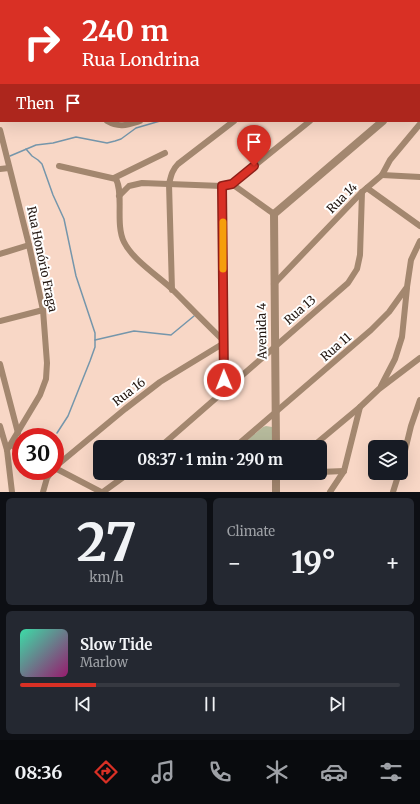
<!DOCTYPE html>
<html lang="en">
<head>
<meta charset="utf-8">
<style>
	body { margin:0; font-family:Merriweather,serif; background:#242831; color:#f1f3f6; height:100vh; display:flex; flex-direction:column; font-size:15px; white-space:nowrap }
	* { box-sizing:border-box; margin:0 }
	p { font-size:13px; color:#9ea1a6 }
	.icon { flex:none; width:22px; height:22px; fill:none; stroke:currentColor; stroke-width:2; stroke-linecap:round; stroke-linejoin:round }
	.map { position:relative; height:492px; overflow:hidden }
	.drawer { display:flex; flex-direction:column; gap:6px; padding:6px; background:#0d0f14; flex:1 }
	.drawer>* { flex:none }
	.top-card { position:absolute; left:0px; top:0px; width:420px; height:122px; box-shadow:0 4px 16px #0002; background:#d93025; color:#fff; overflow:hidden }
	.tools { position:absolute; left:368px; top:440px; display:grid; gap:8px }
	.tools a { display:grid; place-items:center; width:40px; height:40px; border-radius:6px; background:#171b24; box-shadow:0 4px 16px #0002; font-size:20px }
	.speed { position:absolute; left:12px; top:428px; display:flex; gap:8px; font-size:20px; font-weight:700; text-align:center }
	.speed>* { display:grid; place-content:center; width:52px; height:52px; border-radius:50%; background:#171b24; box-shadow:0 4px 16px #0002; line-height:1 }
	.speed .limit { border:6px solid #d22; background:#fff; color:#111 }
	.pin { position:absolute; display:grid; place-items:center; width:34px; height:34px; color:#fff; margin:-41px -17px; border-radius:50% 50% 50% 0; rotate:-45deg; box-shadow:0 0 4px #0007 }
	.pin .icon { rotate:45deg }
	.me { position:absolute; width:44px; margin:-22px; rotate:359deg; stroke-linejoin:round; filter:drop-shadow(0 0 3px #0008) }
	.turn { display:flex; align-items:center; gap:14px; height:84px; padding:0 16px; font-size:18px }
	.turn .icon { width:52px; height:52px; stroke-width:2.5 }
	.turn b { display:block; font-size:28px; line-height:34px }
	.then { display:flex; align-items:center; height:38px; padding:0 16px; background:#0003; gap:8px; font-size:15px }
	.big { font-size:30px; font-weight:700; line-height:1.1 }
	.drawer .card { flex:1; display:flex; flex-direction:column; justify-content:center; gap:6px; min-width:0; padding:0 14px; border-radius:6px; background:#242831 }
	.drawer .dial { align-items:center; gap:0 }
	.dial b { font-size:52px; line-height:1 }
	.song { display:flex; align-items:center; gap:12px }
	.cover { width:48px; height:48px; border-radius:6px; background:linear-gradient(135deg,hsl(160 70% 55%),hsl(320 70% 35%)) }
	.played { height:4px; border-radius:2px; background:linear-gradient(90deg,#d93025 20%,#363941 20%) }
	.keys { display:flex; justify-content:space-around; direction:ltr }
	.heat { display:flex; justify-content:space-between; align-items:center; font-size:22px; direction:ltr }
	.drawer .tiles { flex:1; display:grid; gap:6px; grid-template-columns:1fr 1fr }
	.card:last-child { grid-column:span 2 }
	.trip { position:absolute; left:93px; top:440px; width:234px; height:40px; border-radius:6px; background:#171b24; box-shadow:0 4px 16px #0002; font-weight:700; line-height:40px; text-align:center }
	.dock { display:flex; height:64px; justify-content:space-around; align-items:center; background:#090b0e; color:#9ea1a6 }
	.dock .icon { width:28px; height:28px }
	.dock .selected { color:#d93025 }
	.dock b { font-size:18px; color:#f1f3f6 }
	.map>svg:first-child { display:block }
	.green { fill:#b6ba9c }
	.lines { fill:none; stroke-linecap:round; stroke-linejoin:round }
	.stream { stroke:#7596ab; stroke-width:1.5 }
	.minor { stroke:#a3876f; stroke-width:6 }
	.tertiary { stroke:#a3876f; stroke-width:8 }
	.route-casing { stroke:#8d1f18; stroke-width:10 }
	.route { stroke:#d93025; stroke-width:7 }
	.slow { stroke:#f59e0b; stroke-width:7 }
	.labels { text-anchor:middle; stroke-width:4; stroke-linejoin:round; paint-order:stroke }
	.street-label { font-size:12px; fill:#231711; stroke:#fff }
</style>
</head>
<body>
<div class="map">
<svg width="420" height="492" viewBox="0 0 420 492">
	<rect width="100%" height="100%" fill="#f8d7c6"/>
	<polygon class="green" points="266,426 272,427 272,447 239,447 263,427"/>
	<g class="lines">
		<g class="stream">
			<polyline points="280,1 281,0"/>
			<polyline points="26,149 32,156 38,160 42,164 53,195 64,219 76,276 95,333 95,347 90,361 68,416 57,433"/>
			<polyline points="10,156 36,145 53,143 76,137 107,143 115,141 121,139 136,128 160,121"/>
			<polyline points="95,340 134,331 171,335 194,316"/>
		</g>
		<g class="minor">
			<polyline points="105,1 107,0"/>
			<polyline points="167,1 168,0"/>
			<polyline points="223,1 223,0"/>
			<polyline points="273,1 273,0"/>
			<polyline points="303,1 303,0"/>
			<polyline points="357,1 357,0"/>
			<polyline points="419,31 420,30"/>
			<polyline points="0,45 1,45"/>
			<polyline points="0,60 1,59"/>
			<polyline points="0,105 1,105"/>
			<path d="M107,121C119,128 127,125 140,121"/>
			<polyline points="0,130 29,245 43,310 47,363 46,379 40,395 7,450"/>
			<path d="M59,166L116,179C124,194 115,224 124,242C132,259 158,276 172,289C189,306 206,324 224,341"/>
			<polyline points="0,169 9,168"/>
			<polyline points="382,175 420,177"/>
			<polyline points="114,178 165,153"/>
			<polyline points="232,184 274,214"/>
			<polyline points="222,186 224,392"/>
			<polyline points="367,188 420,226"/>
			<polyline points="119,196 129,186 142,183 222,186 232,184 310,121"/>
			<polyline points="0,254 29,245"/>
			<polyline points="274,284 362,192 382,175 390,160 420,124"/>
			<path d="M172,290L169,184C171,176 172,170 178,164L234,121"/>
			<polyline points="0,321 43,310"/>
			<polyline points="0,364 18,433"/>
			<polyline points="381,386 395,359 402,337 407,288"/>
			<polyline points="0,426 7,450 12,492"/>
			<polyline points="11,445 21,451"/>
			<polyline points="160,447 348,283 357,269 360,255 362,192"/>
			<polyline points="235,447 371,330 389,312 407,287 411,260 420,241"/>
			<polyline points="312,447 360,407 379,389 420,358"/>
			<polyline points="55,467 125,409 160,382 224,343"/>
			<polyline points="401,467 411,426 420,400"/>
			<polyline points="55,468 101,492"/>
			<polyline points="320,472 344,471"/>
			<polyline points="258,473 291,473"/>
			<polyline points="43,492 47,478 52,471"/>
			<polyline points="103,492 129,473"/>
			<polyline points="330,492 344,471 360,407"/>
			<polyline points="393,492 399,473"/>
		</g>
		<g class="tertiary">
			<polyline points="419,91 420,90"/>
			<polyline points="276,447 274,214 383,121"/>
			<polyline points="276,492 276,473"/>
		</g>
	</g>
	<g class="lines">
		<g class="route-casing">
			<polyline id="route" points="224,380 222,186 232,184 254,166"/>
		</g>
		<use href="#route" class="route"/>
		<polyline class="slow" points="223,222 223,269"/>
	</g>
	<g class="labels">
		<g class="street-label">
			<text transform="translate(342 198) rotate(-45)" y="4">Rua 14</text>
			<text transform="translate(42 259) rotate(78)" y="4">Rua Honório Fraga</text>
			<text transform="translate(300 310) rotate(-41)" y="4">Rua 13</text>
			<text transform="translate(262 331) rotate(-91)" y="4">Avenida 4</text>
			<text transform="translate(336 347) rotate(-41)" y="4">Rua 11</text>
			<text transform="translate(129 392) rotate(-38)" y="4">Rua 16</text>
		</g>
	</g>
</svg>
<div class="tools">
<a><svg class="icon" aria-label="layers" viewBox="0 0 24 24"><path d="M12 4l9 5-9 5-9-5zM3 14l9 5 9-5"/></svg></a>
</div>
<div class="speed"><div class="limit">30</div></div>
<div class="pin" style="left:254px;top:166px;background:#d93025"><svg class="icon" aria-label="arrive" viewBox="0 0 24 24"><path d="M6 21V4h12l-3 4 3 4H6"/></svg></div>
<svg class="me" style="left:224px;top:380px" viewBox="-20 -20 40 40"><circle r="17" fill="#d93025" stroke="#fff" stroke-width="3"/><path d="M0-11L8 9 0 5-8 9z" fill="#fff"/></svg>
<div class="trip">08:37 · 1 min · 290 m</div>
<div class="top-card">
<div class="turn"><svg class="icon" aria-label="right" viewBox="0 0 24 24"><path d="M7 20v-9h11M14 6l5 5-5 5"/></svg><div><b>240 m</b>Rua Londrina</div></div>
<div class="then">Then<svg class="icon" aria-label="arrive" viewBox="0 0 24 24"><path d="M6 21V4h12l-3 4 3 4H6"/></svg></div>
</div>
</div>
<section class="drawer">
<div class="tiles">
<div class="card dial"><b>27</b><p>km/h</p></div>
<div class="card"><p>Climate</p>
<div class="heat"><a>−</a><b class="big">19°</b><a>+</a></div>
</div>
<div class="card">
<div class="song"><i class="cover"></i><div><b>Slow Tide</b><p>Marlow</p></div></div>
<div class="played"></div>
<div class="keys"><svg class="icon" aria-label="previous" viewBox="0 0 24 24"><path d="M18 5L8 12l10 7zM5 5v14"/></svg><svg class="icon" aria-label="pause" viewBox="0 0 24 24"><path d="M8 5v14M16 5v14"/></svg><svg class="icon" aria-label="next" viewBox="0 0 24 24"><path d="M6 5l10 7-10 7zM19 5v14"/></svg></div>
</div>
</div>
</section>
<nav class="dock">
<b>08:36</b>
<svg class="icon selected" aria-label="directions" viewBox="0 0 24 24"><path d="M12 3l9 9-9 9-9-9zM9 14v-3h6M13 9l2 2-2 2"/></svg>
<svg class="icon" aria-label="music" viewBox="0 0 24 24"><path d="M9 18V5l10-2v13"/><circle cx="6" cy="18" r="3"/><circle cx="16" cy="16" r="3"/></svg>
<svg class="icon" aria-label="phone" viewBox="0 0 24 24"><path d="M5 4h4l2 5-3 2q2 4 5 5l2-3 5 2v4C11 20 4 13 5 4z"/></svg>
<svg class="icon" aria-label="climate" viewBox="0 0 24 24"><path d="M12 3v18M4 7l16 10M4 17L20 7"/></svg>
<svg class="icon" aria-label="car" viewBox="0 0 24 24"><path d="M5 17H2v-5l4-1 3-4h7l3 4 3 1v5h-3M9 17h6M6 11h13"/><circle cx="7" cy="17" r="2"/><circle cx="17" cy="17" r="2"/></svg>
<svg class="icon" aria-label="filters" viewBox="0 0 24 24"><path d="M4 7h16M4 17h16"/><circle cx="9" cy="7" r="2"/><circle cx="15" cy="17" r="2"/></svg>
</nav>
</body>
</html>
